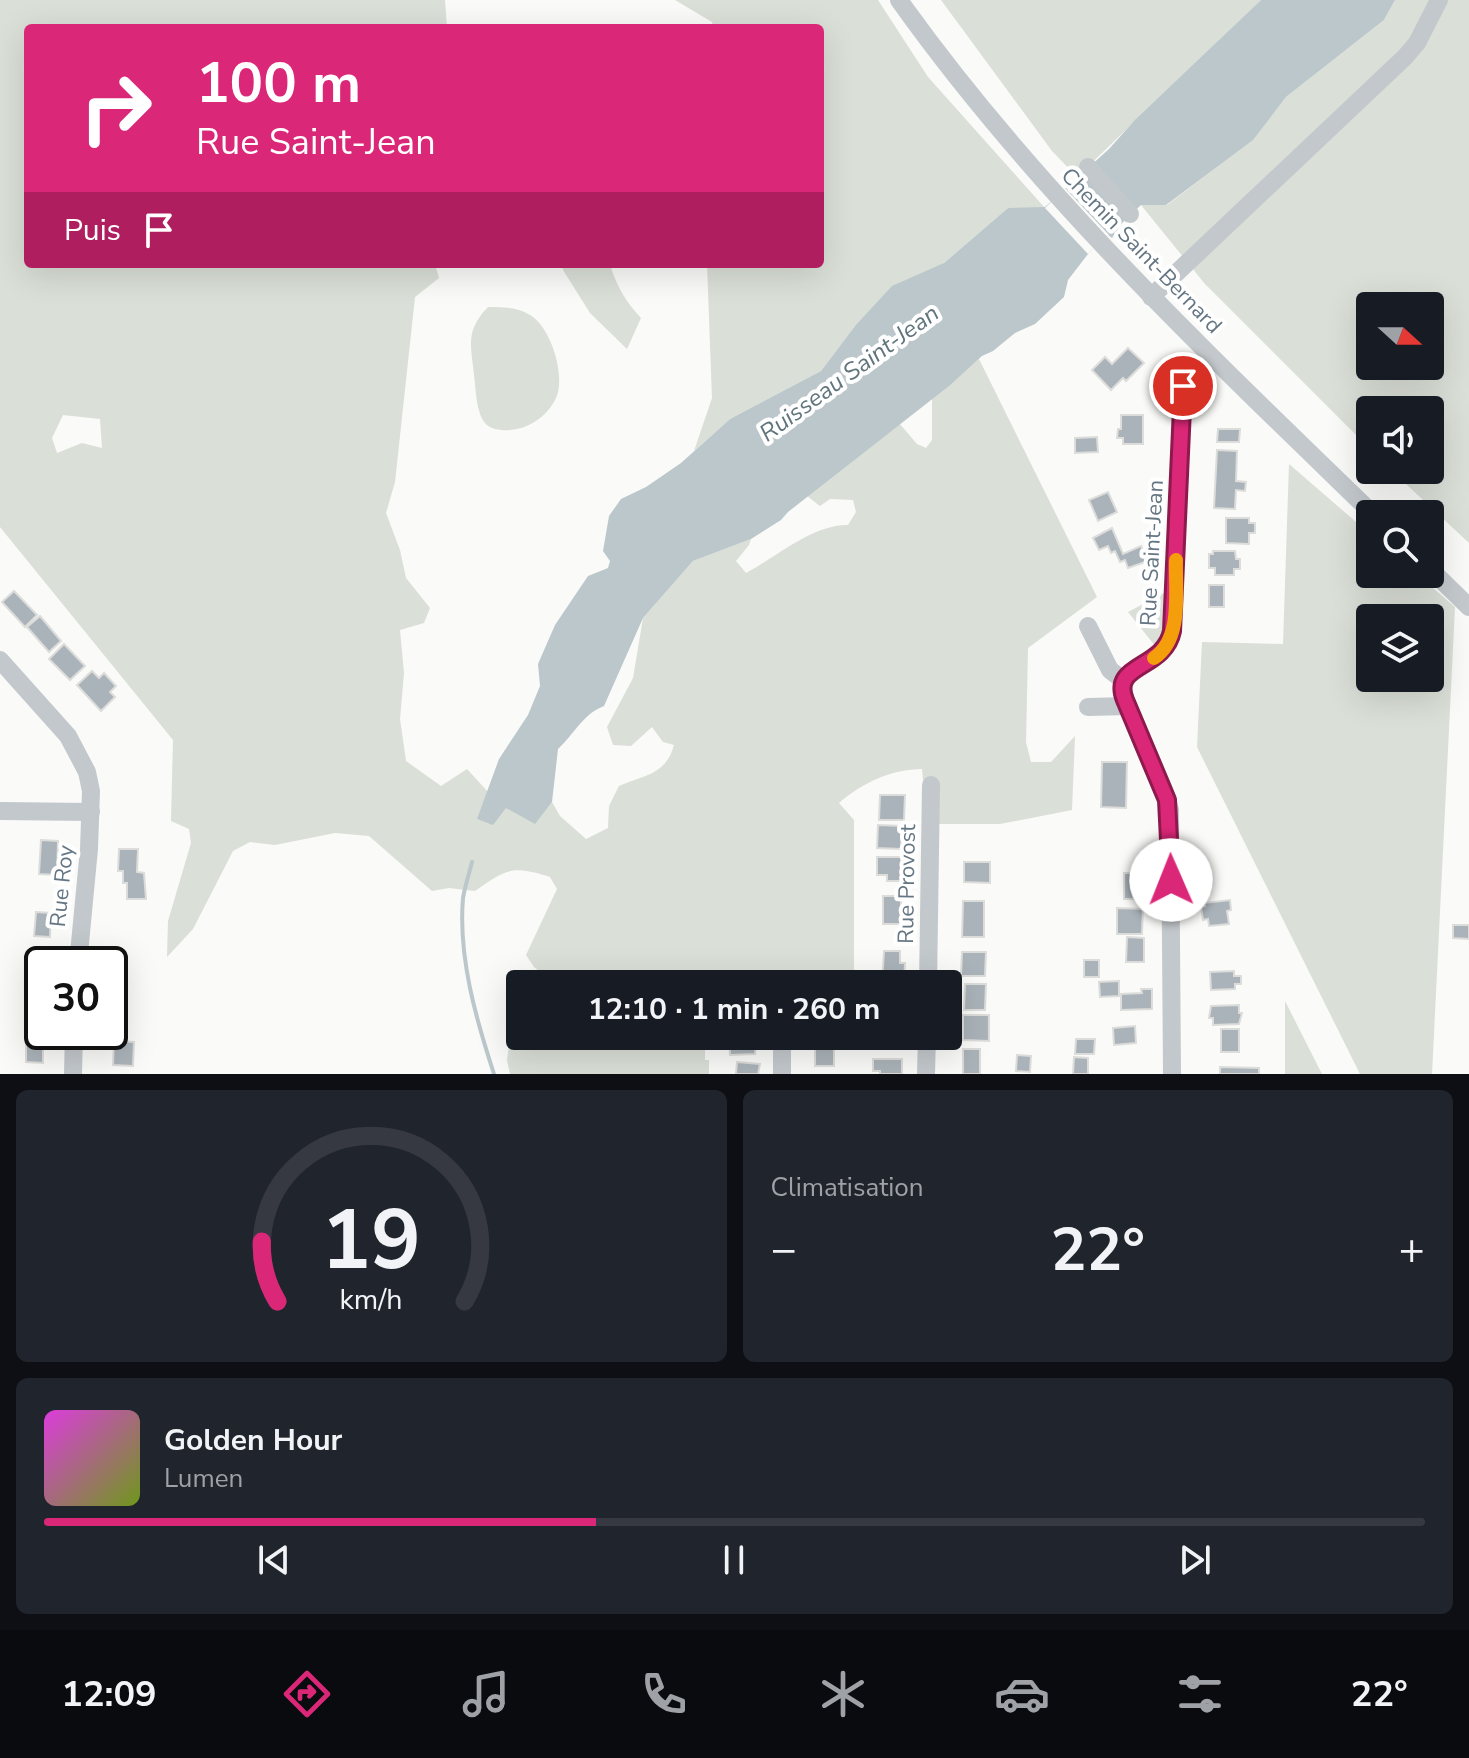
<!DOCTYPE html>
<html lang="fr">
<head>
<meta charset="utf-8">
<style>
	body { margin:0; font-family:"Nunito Sans",sans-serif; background:#20242c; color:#f1f3f6; height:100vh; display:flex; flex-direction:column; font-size:30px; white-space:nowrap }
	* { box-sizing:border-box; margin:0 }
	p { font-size:26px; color:#9ea1a6 }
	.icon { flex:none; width:44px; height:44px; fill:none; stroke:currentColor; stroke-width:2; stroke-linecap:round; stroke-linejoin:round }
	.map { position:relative; height:1074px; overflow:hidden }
	.side { display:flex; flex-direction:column; gap:16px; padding:16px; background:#0d0f14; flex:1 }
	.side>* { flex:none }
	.top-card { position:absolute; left:24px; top:24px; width:800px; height:244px; border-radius:8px; box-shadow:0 8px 32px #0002; background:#db2777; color:#fff; overflow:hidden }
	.needle { width:52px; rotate:111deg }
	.controls { position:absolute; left:1356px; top:292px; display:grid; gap:16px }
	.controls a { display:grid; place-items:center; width:88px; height:88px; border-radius:8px; background:#171b24; box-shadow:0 8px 32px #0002; font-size:40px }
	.speed { position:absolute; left:24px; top:946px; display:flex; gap:16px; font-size:40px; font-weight:700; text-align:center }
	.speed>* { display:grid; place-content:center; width:104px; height:104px; border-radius:50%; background:#171b24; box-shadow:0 8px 32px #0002; line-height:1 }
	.speed .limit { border:4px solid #111; border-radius:12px; background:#fff; color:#111 }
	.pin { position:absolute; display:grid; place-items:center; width:68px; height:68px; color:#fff; margin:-34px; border:4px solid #fff; border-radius:50%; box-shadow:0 2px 8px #0007 }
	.me { position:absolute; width:88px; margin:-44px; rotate:359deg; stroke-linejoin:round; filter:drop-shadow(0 0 6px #0008) }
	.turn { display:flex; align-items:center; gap:28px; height:168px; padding:0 40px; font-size:36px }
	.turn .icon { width:104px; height:104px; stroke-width:2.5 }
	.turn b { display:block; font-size:56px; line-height:68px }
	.then { display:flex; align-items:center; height:76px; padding:0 40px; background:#0003; gap:16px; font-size:30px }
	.big { font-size:60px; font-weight:700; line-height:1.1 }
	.side .widget { flex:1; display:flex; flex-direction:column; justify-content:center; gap:12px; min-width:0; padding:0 28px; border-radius:12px; background:#20242c }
	.side .dial { align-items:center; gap:0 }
	.dial svg { height:208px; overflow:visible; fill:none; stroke:#363941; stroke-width:7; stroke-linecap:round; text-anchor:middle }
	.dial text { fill:#f1f3f6; stroke:none }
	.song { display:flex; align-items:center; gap:24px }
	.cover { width:96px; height:96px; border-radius:12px; background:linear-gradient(135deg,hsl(300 70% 55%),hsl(80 70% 35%)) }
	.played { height:8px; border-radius:4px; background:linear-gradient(90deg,#db2777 40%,#363941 40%) }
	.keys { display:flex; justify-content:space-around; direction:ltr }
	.heat { display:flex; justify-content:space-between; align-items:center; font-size:44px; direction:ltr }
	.side .tiles { flex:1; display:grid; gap:16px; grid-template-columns:1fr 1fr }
	.widget:last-child { grid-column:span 2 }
	.trip { position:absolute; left:506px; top:970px; width:456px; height:80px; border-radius:8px; background:#171b24; box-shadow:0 8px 32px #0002; font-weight:700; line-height:80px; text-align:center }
	.tab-bar { display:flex; height:128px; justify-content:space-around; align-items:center; background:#090b0e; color:#9ea1a6 }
	.tab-bar .icon { width:56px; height:56px }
	.tab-bar .current { color:#db2777 }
	.tab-bar b { font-size:36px; color:#f1f3f6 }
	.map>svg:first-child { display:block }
	.green { fill:#dadfd7; fill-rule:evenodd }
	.water { fill:#bbc7cb }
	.pier { fill:#fafaf8 }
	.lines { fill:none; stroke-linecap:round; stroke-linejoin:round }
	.stream { stroke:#bbc7cb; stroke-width:4 }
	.building { fill:#aab3b9; stroke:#dcdcda; stroke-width:2 }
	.minor { stroke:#c3c8cc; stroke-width:18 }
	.route-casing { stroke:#8e194d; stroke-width:20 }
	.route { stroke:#db2777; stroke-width:14 }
	.slow { stroke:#f59e0b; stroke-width:14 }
	.labels { text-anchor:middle; stroke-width:8; stroke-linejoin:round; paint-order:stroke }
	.street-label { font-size:22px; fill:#657683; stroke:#fff }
	.water-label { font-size:24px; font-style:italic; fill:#60757c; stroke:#fff }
</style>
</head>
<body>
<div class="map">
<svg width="1469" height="1074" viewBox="0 0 1469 1074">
	<rect width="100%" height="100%" fill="#fafaf8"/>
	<g class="green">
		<path d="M0,0H445L447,28H28V264H435L439,278L415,297L395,482L386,513L400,550L406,578L430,608L424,623L400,630L404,673L400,719L406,761L441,786L467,769L489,793L478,820L506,807L535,823L552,802L560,816L586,839L608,828L609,806L619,786C644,775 666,775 674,745L663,742L652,727L631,746L613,745L607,727L633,678L643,618L693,561L751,539L749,545L736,561L746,573C776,557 814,524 848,525L856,512L853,500L830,499L820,506L807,496L899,423L917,444L926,448L932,440V399L979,359L1097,597L1028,648L1026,742L1031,762H1051L1075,736L1072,810L1000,824H938V781L923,780L922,769C892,769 862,783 839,803L854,820V984H551V981L534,967L526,955L557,889L550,877C511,865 507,869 475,891L449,888L432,891L369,836L335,833L275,845L250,842L233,851L193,929L167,957L168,921L191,843L189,829L171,821L173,740L0,527ZM63,415L100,419L102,448L82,443L57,453L52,438Z"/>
		<polygon points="675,0 878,0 928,77 1045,208 1008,208 944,263 855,326 821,371 730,419 694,451 712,398 707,264 820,264 820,28 713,28 712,22"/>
		<polygon points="941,0 1261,0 1077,177 1052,151"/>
		<path d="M1395,0H1469V543L1391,470H1430V410H1370V449L1205,284L1141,205H1167L1252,140L1286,97L1384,20ZM1370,306H1430V366H1370Z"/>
		<path d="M562,264H614L611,268C618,288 626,302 641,318L627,349L590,313L563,270Z"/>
		<path d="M488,307C503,307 517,307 530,315C551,327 566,376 556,398C546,419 524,432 501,430C495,429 489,428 485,423C476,412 476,389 474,375C471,345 465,331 488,307Z"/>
		<path d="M1289,464L1370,534V574H1417L1455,607L1432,1074H1360L1197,747L1202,642L1283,644ZM1370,618H1430V678H1370Z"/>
		<polygon points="1168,591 1166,629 1156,647 1128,612"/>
		<polygon points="1285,1001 1322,1074 1285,1074"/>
		<polygon points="520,1031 520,1036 705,1036 705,1060 709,1060 709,1074 510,1074 507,1060 510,1038"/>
	</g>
	<path class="water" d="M1261,0H1395L1384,20L1286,97L1253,140L1166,205H1141L1121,224L1112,238L1108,235L1088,254L1068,280L1064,297L1035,324L1015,333L993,351L982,356L949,386L788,512L781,520L751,539L693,561L643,618L604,706C583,714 575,733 558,749L552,802L535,824L506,808L493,825L477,819L499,759L528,715L540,686L538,664L555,625L588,576L608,568L610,561L603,551L609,516L621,499L646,487L681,463L730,419L821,371L855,326L892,286L944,263L1008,208L1045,207L1109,149L1135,120Z"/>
	<polygon class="pier" points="1065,188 1109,235 1088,254 1045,208"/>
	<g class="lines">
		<path class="stream" d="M472,862C469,874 465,886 463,898C458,957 476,1019 494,1074"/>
	</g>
	<g class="building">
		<polygon points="1128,348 1144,363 1126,381 1123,378 1111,390 1092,370 1105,357 1112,364"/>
		<polygon points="1121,415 1143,415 1143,444 1123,444 1123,438 1117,438 1118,429 1121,429"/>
		<polygon points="1218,429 1240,429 1239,442 1217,442"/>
		<polygon points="1097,437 1098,452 1075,453 1075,438"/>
		<polygon points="1217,450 1237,451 1236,481 1246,482 1245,491 1236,490 1235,509 1214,508"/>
		<polygon points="1108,492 1117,512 1098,521 1089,500"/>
		<polygon points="1226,518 1249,518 1249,523 1255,523 1255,533 1249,533 1249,544 1226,543"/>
		<polygon points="1112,528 1123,554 1141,546 1148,561 1128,568 1125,560 1120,562 1115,551 1111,553 1108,546 1099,550 1093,538"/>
		<polygon points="1213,551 1235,551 1236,559 1240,559 1240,569 1234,569 1234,575 1215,575 1215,568 1209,568 1209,554 1213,554"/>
		<rect x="1209" y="585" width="15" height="22"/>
		<polygon points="14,591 37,615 25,627 2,602"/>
		<polygon points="40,616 61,641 49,652 27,627"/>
		<polygon points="64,644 85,666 70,680 49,659"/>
		<polygon points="92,671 99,678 104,673 116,686 110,692 115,697 101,711 77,685"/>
		<polygon points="1102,762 1127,762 1126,808 1101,807"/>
		<polygon points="880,795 905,795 904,820 879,820"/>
		<polygon points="878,825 902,826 901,849 877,848"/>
		<polygon points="41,840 58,841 57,875 39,874"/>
		<polygon points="119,849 138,849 137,872 144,873 146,899 127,899 127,883 123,883 123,871 118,871"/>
		<polygon points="877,857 901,857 901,881 887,881 887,875 877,875"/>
		<polygon points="964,862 990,862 990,883 964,882"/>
		<polygon points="1124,873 1145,873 1146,899 1124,899"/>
		<rect x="883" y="896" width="18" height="28"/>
		<polygon points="1230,900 1231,910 1227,911 1229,924 1209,926 1208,919 1203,920 1201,907 1205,906 1204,903"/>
		<polygon points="963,901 984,901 984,937 962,937"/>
		<polygon points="1117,908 1143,909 1142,934 1117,934"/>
		<polygon points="36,912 51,913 50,937 34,936"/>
		<polygon points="1453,925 1469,925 1469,939 1453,938"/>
		<polygon points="1127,937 1144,938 1144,962 1126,962"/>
		<polygon points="884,951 900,951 900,963 905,963 904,984 882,984"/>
		<polygon points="962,952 986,952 985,976 961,976"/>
		<rect x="1084" y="960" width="15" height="17"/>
		<polygon points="1234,971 1234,976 1241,976 1241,984 1235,984 1235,989 1211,990 1210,972"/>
		<rect x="29" y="972" width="13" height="25"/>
		<polygon points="1119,981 1119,996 1100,997 1099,982"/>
		<polygon points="965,984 986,984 985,1010 964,1010"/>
		<polygon points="1141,989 1152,989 1152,1009 1121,1010 1121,994 1142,993"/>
		<polygon points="1239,1005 1239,1013 1242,1013 1239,1024 1213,1025 1213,1018 1209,1018 1211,1006"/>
		<rect x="28" y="1007" width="14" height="22"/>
		<polygon points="963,1015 989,1015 989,1041 963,1040"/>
		<polygon points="1135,1026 1136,1043 1114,1045 1113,1028"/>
		<rect x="1221" y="1029" width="18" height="23"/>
		<polygon points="729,1036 757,1036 755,1054 730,1055"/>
		<rect x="885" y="1036" width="17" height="11"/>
		<polygon points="1076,1039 1095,1039 1094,1054 1075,1054"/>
		<polygon points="26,1040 43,1040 43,1063 26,1062"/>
		<polygon points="114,1041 134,1042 133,1066 113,1065"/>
		<rect x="815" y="1045" width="19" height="21"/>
		<rect x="963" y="1049" width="17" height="25"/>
		<polygon points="1017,1055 1031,1056 1030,1072 1016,1071"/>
		<polygon points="1074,1057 1088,1058 1088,1074 1073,1074"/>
		<polygon points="873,1059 902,1059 902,1074 880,1074 880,1071 873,1071"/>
		<polygon points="737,1062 760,1064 758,1074 736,1074"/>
		<polygon points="1220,1067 1259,1068 1259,1074 1220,1074"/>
	</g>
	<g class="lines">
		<g class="minor">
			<path d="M899,0C1035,191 1205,351 1373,514"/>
			<polyline points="1088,167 1130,214"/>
			<polyline points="1151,297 1405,57 1417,43 1439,0"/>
			<polyline points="1430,569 1469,607"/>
			<polyline points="1088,626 1110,670 1123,680"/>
			<polyline points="0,660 68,736 87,772 91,791 89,849 78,964"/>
			<polyline points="1088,707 1127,706"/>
			<polyline points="0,811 91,812"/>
			<polyline points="928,984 931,785"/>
			<polyline points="73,1074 74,1032"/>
			<polyline points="782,1074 782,1036"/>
			<polyline points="926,1074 927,1036"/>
			<path d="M1172,1074L1170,810L1164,790L1125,700C1110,663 1164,670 1172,631L1183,386"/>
		</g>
	</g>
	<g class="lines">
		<g class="route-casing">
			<path id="route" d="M1171,880L1167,800L1125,700C1110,663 1164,670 1172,631L1183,386"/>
		</g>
		<use href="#route" class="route"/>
		<path class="slow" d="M1154,658C1183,639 1175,591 1176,560"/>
	</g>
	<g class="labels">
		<g class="street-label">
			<text transform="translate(1142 250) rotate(46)" y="8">Chemin Saint-Bernard</text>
			<text transform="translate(1151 553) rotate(-87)" y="8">Rue Saint-Jean</text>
			<text transform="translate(906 884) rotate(-89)" y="8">Rue Provost</text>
			<text transform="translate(61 886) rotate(-84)" y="8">Rue Roy</text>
		</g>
		<g class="water-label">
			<text transform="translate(849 373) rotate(-36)" y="8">Ruisseau Saint-Jean</text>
		</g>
	</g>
</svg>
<div class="controls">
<a><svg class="needle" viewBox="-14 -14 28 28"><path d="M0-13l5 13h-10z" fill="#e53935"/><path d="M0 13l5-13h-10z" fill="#9ea1a6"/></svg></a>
<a><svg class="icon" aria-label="sound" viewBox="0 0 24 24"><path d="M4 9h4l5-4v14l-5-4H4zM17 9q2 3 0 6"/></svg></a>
<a><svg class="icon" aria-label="search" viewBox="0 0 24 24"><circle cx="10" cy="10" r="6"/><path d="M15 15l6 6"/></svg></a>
<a><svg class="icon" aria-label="layers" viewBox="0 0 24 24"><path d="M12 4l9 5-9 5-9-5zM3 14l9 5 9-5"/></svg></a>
</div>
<div class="speed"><div class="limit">30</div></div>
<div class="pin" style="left:1183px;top:386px;background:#d93025"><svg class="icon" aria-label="arrive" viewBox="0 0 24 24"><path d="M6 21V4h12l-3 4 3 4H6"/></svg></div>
<svg class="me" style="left:1171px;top:880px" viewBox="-20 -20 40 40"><circle r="19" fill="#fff"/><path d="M0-13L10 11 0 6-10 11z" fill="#db2777"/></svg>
<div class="trip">12:10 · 1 min · 260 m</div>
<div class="top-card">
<div class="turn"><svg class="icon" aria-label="right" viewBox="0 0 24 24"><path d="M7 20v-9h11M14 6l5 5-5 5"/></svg><div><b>100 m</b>Rue Saint-Jean</div></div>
<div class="then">Puis<svg class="icon" aria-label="arrive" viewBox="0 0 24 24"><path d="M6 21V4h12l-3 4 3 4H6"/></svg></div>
</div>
</div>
<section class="side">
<div class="tiles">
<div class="widget dial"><svg viewBox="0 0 100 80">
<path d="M14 69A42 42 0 1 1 86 69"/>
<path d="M14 69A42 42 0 0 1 8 46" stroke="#db2777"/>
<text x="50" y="56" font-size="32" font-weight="700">19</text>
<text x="50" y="72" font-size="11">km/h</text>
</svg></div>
<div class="widget"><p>Climatisation</p>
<div class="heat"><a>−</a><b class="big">22°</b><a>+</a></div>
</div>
<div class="widget">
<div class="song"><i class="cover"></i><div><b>Golden Hour</b><p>Lumen</p></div></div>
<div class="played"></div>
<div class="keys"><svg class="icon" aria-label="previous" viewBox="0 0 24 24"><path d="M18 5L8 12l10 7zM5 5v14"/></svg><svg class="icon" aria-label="pause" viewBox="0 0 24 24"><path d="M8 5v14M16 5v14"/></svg><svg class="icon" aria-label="next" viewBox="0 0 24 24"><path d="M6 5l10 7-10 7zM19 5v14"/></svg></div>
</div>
</div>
</section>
<nav class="tab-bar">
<b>12:09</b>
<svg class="icon current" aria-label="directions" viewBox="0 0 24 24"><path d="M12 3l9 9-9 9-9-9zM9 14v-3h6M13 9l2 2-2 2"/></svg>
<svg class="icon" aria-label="music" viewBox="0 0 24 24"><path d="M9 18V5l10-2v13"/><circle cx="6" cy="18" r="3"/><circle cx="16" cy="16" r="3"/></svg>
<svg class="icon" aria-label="phone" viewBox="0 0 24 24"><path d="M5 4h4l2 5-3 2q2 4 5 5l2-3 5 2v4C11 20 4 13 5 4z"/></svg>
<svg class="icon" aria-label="climate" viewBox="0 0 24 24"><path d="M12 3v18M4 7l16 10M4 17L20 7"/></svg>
<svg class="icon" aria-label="car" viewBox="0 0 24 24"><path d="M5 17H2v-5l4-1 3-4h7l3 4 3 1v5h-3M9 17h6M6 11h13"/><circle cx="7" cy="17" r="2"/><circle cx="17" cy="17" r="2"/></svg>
<svg class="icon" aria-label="filters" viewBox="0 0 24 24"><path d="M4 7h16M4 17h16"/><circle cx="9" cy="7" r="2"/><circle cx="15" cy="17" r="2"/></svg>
<b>22°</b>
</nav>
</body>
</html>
